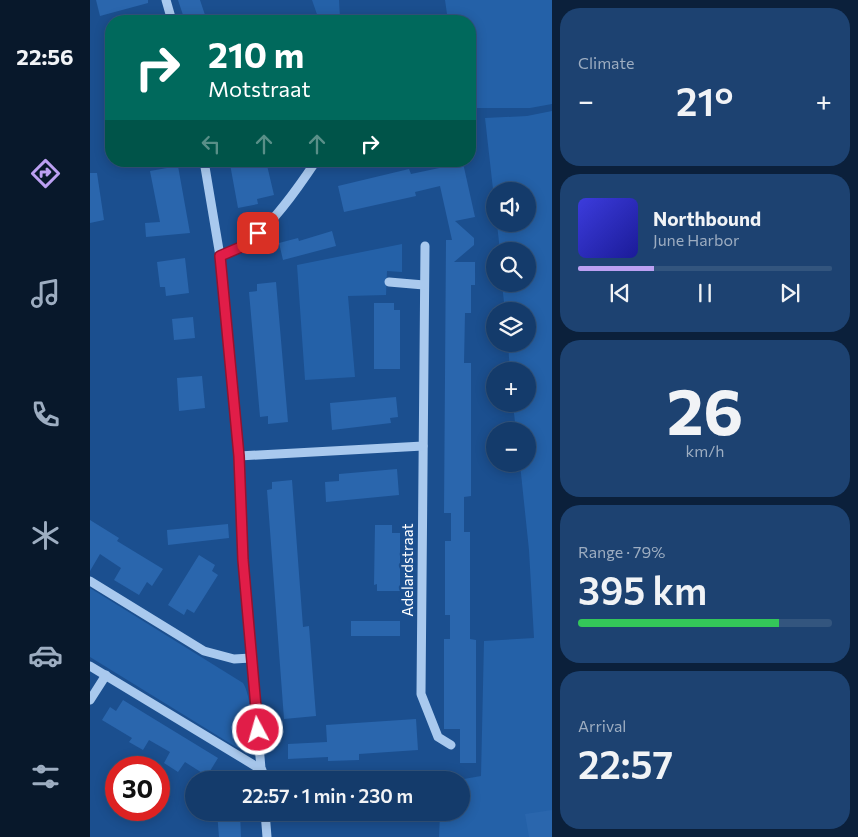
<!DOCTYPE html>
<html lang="en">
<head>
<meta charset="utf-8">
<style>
	body { margin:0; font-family:Commissioner,sans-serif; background:#1d4271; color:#f1f3f6; height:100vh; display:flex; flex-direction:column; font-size:19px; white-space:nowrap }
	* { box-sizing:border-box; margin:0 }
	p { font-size:16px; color:#9dadc1 }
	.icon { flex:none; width:28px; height:28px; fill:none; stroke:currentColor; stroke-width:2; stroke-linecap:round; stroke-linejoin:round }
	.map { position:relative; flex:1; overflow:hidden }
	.side { display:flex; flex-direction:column; gap:8px; padding:8px; background:#0b203b; width:306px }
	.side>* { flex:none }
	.top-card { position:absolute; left:15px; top:15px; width:371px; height:152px; border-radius:20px; box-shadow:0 2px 12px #0003,0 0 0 1px #33557e; background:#00695c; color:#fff; overflow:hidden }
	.fabs { position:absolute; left:396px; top:182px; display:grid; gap:10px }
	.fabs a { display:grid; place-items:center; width:50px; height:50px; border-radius:50%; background:#143b6b; box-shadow:0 2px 12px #0003,0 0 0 1px #33557e; font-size:25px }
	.speed { position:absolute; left:15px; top:756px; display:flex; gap:10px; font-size:25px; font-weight:700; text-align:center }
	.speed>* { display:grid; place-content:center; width:65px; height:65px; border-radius:50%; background:#143b6b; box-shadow:0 2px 12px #0003,0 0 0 1px #33557e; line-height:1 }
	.speed .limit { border:8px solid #d22; background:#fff; color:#111 }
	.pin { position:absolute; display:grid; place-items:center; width:42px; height:42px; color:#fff; margin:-21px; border-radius:10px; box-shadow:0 2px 8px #0006 }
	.me { position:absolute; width:55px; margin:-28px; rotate:354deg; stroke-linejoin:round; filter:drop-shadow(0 0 4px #0008) }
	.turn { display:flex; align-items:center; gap:18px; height:105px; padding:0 20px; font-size:22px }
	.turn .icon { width:65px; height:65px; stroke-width:2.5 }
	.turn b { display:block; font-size:35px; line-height:42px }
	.lanes { display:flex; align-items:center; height:48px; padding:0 20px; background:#0003; justify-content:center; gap:25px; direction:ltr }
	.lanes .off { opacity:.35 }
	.big { font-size:38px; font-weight:600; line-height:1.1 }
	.side .widget { flex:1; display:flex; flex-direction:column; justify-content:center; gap:8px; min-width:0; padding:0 18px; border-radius:20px; background:#1d4271 }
	.side .dial { align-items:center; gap:0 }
	.dial b { font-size:65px; line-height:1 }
	.song { display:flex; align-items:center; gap:15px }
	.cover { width:60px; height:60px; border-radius:8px; background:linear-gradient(135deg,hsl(240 70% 55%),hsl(240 70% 35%)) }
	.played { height:5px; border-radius:2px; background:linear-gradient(90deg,#bca0f2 30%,#33557e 30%) }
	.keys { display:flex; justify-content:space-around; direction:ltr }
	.heat { display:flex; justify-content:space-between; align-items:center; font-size:28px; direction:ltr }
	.charge { height:8px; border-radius:4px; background:linear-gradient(90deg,#34c759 79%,#33557e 0) }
	.trip { position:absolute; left:95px; top:771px; width:285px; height:50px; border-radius:25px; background:#143b6b; box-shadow:0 2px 12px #0003,0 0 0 1px #33557e; font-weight:600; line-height:50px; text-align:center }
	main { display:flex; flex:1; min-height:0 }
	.menu { display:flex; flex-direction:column; width:90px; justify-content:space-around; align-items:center; background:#08182b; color:#9dadc1 }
	.menu .icon { width:35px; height:35px }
	.menu .selected { color:#bca0f2 }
	.menu b { font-size:22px; color:#f1f3f6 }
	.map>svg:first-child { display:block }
	.green { fill:#2461a8 }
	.building { fill:#2a66ad }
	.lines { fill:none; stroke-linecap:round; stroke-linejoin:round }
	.minor { stroke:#a9c9ee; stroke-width:9 }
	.route-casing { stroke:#92132f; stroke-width:12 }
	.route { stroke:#e11d48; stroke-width:9 }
	.labels { text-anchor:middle; stroke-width:5; stroke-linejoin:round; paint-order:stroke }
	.street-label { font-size:15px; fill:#fff; stroke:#1b4f8f }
</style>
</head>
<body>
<main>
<nav class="menu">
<b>22:56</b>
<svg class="icon selected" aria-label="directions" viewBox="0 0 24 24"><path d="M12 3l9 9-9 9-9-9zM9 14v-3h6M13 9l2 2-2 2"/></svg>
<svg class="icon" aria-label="music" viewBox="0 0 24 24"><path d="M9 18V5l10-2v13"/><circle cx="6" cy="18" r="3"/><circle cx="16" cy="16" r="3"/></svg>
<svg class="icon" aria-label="phone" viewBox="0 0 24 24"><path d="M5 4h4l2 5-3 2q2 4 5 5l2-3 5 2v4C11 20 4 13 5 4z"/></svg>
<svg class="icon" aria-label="climate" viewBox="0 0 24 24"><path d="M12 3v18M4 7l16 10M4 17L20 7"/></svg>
<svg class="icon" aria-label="car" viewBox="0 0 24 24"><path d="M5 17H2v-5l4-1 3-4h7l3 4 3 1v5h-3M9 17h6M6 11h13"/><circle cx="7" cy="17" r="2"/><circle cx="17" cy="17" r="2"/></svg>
<svg class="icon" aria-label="filters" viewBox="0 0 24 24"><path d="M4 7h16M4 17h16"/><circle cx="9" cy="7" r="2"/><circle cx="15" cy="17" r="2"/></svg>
</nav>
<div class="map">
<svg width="462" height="837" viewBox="0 0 462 837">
	<rect width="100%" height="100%" fill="#1b4f8f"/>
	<g class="green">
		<polygon points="222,0 249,0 250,19 229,20"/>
		<polygon points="355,0 462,0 462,104 440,108 380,108 380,21 358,21"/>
		<polygon points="462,111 462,837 349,837 350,813 371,812 371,780 368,780 391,776 394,641 444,638 439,550 430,464 438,464 438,431 426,431 423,404 438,404 438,371 420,371 418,344 438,344 438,311 415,311 412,284 438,284 438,251 410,251 407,224 438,224 438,191 405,191 405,207 395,118 437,116"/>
		<polygon points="312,244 312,272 297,271 296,295 258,296 265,377 215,380 207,265"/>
		<path d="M0,588L153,683C160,693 165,734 160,747L153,750L146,747L0,657Z"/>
	</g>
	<g class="building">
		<polygon points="6,0 58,0 58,3 10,16"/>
		<polygon points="88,0 110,0 115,15 95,21"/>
		<polygon points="152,161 176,161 184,195 167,199 168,204 148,208 140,164"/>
		<polygon points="373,163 385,217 365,221 384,238 384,245 364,262 385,262 385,285 381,285 381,313 375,313 374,363 381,363 381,496 374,497 374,532 380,532 380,639 386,640 386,763 370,763 370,729 354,729 354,639 360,639 360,615 355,615 355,541 361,541 361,513 354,513 356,240 362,240 350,186 325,192 326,196 254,212 248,186 319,169 321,174"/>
		<polygon points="88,166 100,233 56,237 55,223 70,222 60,171"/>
		<polygon points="0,173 7,173 14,220 0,223"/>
		<polygon points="242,231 246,246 193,260 189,243 208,238 209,241"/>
		<polygon points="95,258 99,293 76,296 75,287 70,287 67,262"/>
		<polygon points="186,282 198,422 178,424 178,416 170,417 159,292 167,291 167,284"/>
		<polygon points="284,303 304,303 304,310 310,310 310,369 284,369"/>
		<polygon points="103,317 105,338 84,340 82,319"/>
		<polygon points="112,376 115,408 89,411 87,378"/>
		<polygon points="306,397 308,417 300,418 301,423 242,430 240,403"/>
		<polygon points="307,469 309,495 236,502 235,482 249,481 249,474"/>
		<polygon points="202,480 213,627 219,626 226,716 194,719 177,490 182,489 182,482"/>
		<polygon points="0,520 29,538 27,541 73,569 62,586 57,582 49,595 24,580 31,568 10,554 0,571"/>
		<polygon points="138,524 139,538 78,545 77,530"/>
		<polygon points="285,525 302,525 302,533 310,533 310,591 287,591 287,584 284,585"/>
		<polygon points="109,555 125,565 122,571 128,575 104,613 97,609 94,615 78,605"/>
		<rect x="261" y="621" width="49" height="15"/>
		<polygon points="33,700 128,758 117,776 95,762 88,772 74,763 80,752 59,740 53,750 39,742 42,738 12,720 20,707 26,711"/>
		<polygon points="326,719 328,750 269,754 269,760 238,761 238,757 198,759 198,744 237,742 236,725"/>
		<polygon points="462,810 462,837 439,837 435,814"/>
		<polygon points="127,812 150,812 151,837 129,837"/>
	</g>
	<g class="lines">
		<g class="minor">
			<polyline points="76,0 82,21"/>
			<polyline points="114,161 130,256 149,456 153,560 172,780"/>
			<polyline points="335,246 331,694 348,737 361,745"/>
			<path d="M130,256C137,253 145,251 152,247C179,230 208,188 226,161"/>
			<polyline points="299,282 334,285"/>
			<polyline points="149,456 333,446"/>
			<polyline points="0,581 114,651 144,659 161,658"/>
			<polyline points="0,666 172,770"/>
			<polyline points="0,700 16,675"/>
			<polyline points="175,812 177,837"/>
		</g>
	</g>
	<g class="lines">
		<g class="route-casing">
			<polyline id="route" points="168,730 153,560 149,456 130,256 151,247 168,233"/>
		</g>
		<use href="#route" class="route"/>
	</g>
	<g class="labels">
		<g class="street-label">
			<text transform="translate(318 570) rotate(-90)" y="5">Adelardstraat</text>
		</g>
	</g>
</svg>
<div class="fabs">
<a><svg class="icon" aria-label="sound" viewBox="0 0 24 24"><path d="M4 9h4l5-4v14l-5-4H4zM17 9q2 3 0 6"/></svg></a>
<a><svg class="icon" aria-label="search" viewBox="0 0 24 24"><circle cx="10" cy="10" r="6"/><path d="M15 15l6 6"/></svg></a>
<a><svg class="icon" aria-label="layers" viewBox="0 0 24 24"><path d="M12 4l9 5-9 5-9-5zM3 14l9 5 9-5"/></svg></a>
<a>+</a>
<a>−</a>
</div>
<div class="speed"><div class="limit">30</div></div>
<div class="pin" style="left:168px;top:233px;background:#d93025"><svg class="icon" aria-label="arrive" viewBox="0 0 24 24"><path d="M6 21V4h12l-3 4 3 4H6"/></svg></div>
<svg class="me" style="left:168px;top:730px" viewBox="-20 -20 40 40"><circle r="17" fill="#e11d48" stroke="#fff" stroke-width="3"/><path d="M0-11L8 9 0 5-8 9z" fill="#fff"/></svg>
<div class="trip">22:57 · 1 min · 230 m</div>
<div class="top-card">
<div class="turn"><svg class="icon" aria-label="right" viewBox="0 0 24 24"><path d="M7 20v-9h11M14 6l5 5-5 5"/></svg><div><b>210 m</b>Motstraat</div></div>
<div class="lanes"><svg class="icon off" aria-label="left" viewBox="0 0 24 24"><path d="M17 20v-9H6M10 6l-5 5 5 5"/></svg><svg class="icon off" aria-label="ahead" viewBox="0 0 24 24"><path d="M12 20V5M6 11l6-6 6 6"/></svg><svg class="icon off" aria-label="ahead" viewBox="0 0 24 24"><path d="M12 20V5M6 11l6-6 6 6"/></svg><svg class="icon" aria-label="right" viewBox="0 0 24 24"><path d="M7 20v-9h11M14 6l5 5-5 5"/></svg></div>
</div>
</div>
<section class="side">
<div class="widget"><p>Climate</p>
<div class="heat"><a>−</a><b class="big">21°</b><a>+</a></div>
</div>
<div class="widget">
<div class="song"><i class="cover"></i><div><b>Northbound</b><p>June Harbor</p></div></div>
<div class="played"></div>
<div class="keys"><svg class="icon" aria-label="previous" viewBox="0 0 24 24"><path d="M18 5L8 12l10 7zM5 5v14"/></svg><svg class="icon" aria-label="pause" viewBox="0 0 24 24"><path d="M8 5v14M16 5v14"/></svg><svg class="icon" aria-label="next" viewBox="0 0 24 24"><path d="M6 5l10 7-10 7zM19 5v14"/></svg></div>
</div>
<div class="widget dial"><b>26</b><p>km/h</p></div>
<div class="widget"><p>Range · 79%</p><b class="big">395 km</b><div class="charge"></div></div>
<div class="widget"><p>Arrival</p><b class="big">22:57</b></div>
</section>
</main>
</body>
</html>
